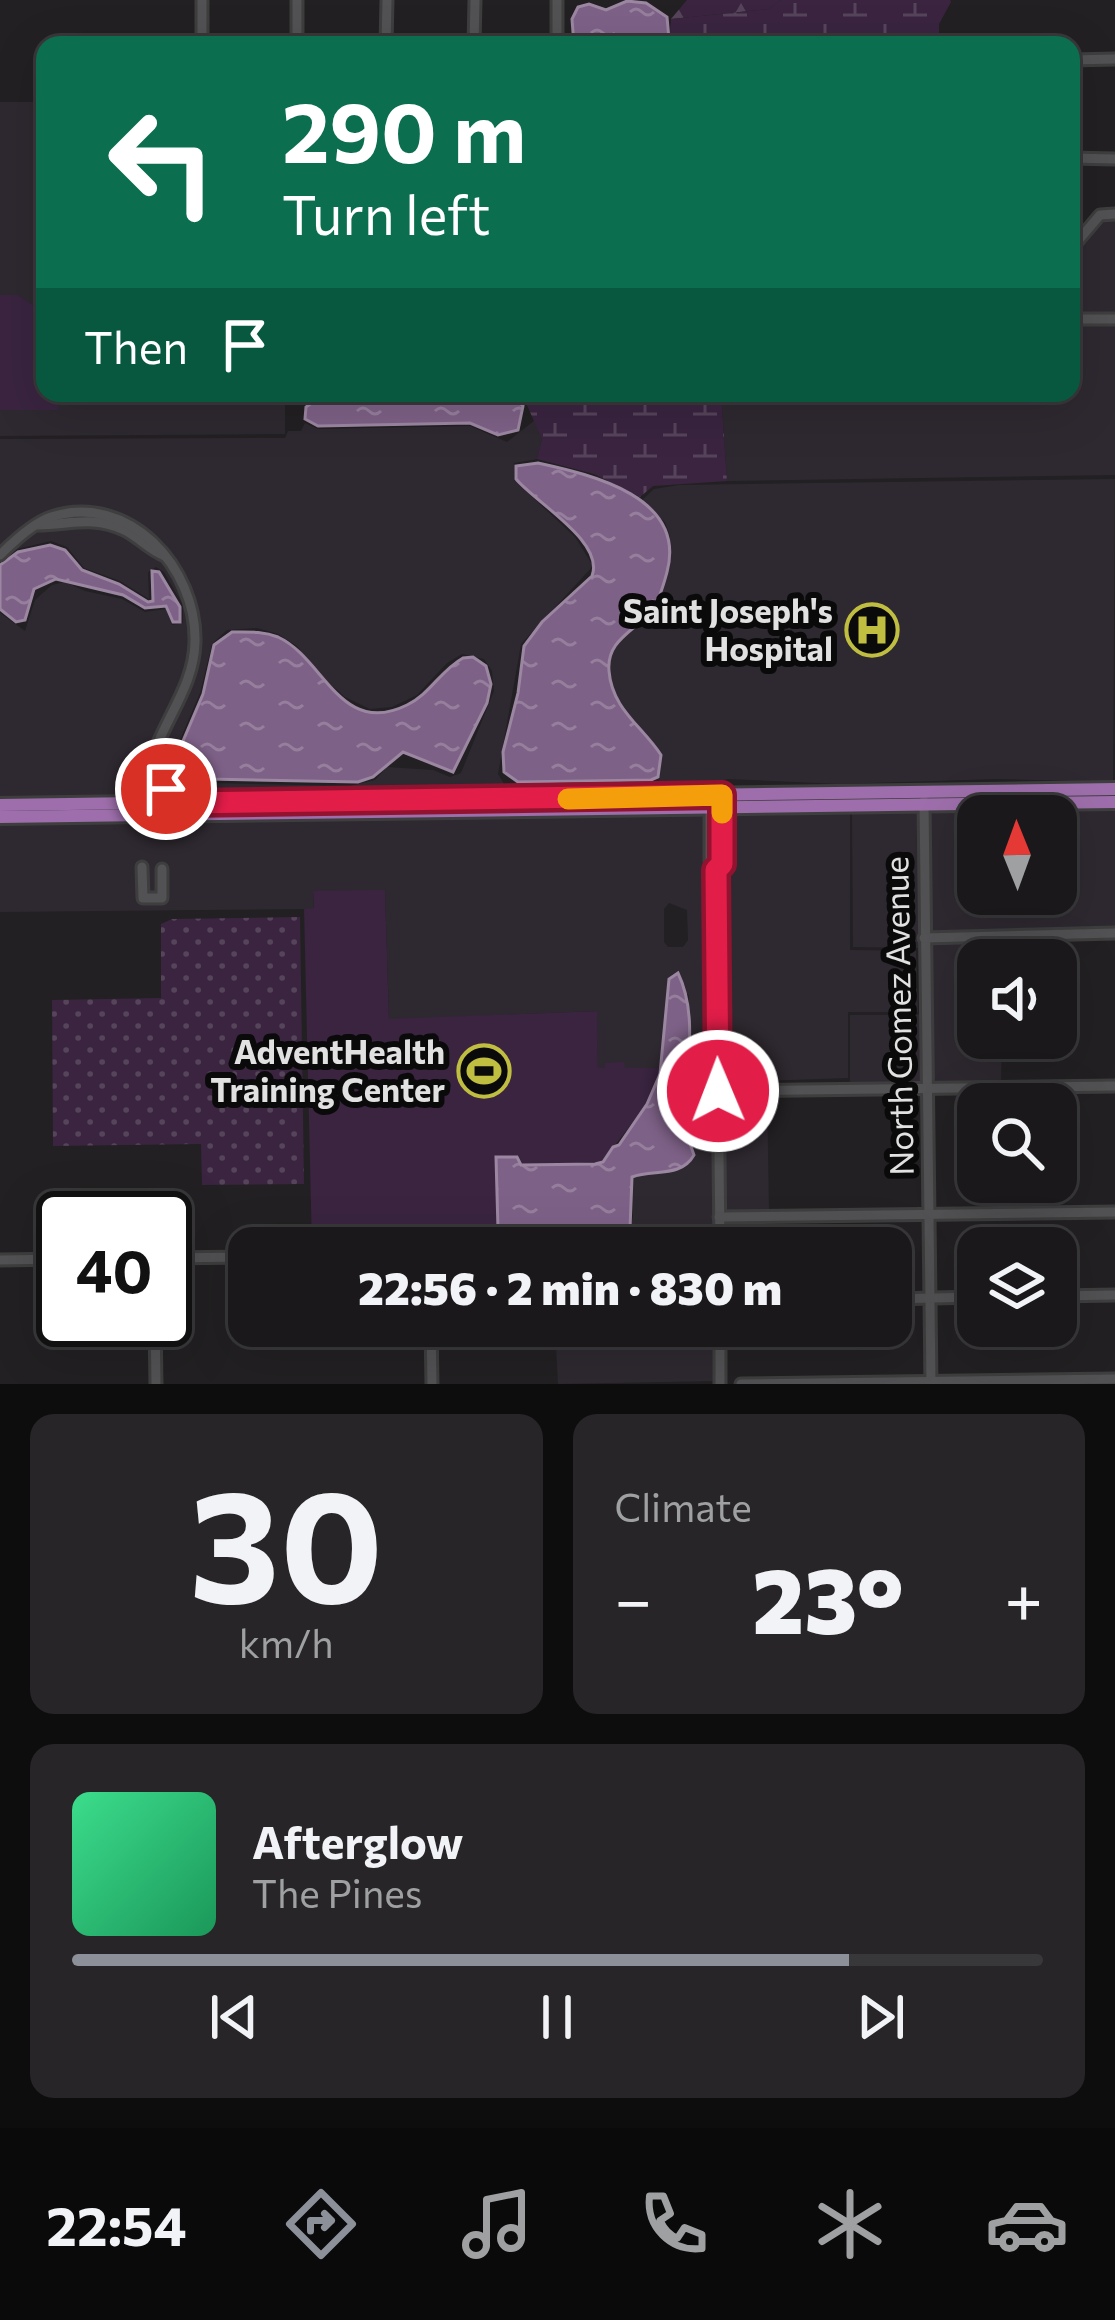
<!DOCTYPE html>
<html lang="en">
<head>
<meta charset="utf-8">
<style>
	body { margin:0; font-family:Commissioner,sans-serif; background:#272527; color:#f1f3f6; height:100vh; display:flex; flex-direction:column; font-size:45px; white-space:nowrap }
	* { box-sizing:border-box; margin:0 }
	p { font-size:39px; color:#9fa0a2 }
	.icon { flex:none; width:66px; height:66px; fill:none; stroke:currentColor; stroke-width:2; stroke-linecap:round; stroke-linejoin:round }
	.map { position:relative; height:1384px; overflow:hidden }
	.drawer { display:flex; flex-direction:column; gap:30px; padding:30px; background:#0e0d0e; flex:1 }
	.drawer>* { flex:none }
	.top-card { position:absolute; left:36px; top:36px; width:1044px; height:366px; border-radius:24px; box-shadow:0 12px 48px #0002,0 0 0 3px #383739; background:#0b6e4f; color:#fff; overflow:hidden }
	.needle { width:78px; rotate:359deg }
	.controls { position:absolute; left:957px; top:795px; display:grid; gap:24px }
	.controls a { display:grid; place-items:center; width:120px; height:120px; border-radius:24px; background:#1a181a; box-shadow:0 12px 48px #0002,0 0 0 3px #383739; font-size:60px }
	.speed { position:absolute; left:36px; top:1191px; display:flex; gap:24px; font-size:60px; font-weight:700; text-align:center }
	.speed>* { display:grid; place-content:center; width:156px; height:156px; border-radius:50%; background:#1a181a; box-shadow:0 12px 48px #0002,0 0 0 3px #383739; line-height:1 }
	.speed .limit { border:6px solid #111; border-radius:18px; background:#fff; color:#111 }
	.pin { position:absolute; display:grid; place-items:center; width:102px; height:102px; color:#fff; margin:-51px; border:6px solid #fff; border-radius:50%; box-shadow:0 3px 12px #0007 }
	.me { position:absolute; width:132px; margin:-66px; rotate:359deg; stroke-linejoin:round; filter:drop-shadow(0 0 9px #0008) }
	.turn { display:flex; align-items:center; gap:42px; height:252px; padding:0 48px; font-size:54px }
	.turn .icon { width:156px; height:156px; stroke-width:2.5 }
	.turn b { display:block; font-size:84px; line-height:102px }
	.then { display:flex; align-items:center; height:114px; padding:0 48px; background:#0003; gap:24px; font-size:45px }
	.big { font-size:90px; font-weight:800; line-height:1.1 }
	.drawer .tile { flex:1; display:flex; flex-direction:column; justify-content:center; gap:18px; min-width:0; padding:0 42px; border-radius:24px; background:#272527 }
	.drawer .dial { align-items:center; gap:0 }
	.dial b { font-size:156px; line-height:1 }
	.song { display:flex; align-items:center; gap:36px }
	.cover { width:144px; height:144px; border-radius:18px; background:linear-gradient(135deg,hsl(150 70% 55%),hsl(150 70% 35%)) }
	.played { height:12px; border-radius:6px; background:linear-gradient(90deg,#8c9099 80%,#383739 80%) }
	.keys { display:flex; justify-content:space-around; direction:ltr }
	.heat { display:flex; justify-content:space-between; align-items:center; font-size:66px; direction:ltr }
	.drawer .tiles { flex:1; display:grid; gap:30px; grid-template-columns:1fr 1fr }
	.tile:last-child { grid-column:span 2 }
	.trip { position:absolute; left:228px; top:1227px; width:684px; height:120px; border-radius:24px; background:#1a181a; box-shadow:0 12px 48px #0002,0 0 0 3px #383739; font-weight:800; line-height:120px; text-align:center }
	.dock { display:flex; height:192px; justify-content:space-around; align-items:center; background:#0a0a0a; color:#9fa0a2 }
	.dock .icon { width:84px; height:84px }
	.dock .active { color:#8c9099 }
	.dock b { font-size:54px; color:#f1f3f6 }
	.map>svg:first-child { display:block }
	.built { fill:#2e2930; fill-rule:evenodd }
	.grass { fill:url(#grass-dots) }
	.forest { fill:url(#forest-firs) }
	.wetland { fill:url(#wetland-marsh) }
	.park { fill:#3a2440 }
	.water { fill:url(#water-ripples); stroke:#9c87a2; stroke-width:3 }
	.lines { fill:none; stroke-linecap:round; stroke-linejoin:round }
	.minor-casing { stroke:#3f3e3f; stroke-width:15 }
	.major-casing { stroke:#3f3e3f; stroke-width:18 }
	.minor { stroke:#525153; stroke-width:9 }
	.major { stroke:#9d6eab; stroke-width:12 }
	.route-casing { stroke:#92132f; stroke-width:30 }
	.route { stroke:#e11d48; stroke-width:21 }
	.slow { stroke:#f59e0b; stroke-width:21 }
	.labels { text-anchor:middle; stroke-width:12; stroke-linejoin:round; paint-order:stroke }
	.poi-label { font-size:33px; font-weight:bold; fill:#e2e1e2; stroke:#0b0a0b; text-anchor:end }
	.street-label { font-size:33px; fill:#e2e1e2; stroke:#0b0a0b }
</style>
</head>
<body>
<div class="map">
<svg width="1115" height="1384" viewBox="0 0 1115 1384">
	<defs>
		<pattern id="grass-dots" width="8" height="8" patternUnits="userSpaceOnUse" patternTransform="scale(3)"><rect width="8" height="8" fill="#3a2440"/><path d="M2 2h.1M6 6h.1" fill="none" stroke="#56445b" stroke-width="1.8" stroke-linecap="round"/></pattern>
		<pattern id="forest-firs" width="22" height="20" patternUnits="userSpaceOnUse" patternTransform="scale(3)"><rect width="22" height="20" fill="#3a2440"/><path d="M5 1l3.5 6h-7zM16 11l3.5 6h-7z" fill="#56445b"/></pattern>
		<pattern id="wetland-marsh" width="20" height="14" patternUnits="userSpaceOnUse" patternTransform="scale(3)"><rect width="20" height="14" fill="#3a2440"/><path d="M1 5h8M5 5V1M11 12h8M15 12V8" fill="none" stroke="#56445b"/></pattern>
		<pattern id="water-ripples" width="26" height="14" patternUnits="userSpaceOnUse" patternTransform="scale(3)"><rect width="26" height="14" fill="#7e6187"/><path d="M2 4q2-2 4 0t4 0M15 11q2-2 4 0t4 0" fill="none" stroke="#967f9d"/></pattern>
	</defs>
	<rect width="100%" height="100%" fill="#222022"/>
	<g class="built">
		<polygon points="0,102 45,102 45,393 285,393 285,434 0,436"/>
		<polygon points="1102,219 1115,219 1115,315 1071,315 1071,253"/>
		<polygon points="1071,323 1115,323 1115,475 727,481 721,393 1071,393"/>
		<path d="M535,420L542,439L537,459L514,463V480L575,537L593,566L521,644L498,774L510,794H532L537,787L655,782L658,790L698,791L488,797L185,799L168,787L158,759L194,677L198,630L189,592L162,543L128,519L84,509L43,515L0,549V439L285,438L288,431H301L305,423L318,429L470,426L507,442ZM257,628L278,634L297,646L317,672L345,697L370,709L392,707L417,695L447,663L462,654L484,659L492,671L494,691L461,773L450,777L433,770L387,767L375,780L350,786L206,783L193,776L182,759L180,740L200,693L212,644L227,630Z"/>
		<polygon points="1115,479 1113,782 996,779 839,784 728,779 696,786 659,787 661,767 644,733 626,717 608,674 613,648 655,606 667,572 670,536 665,522 641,501 654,489 679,485"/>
		<polygon points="70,524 110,528 166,563 189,616 191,646 187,675 135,793 124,800 0,801 0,613 25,631 35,600 52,585 65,582 85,591 122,599 145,612 166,609 172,625 183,623 183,605 164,572 156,567 148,572 149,599 120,581 84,568 67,547 51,541 17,549 0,561 34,532"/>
		<path d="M1115,806V929L928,934V807ZM978,816H1056V894H978Z"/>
		<polygon points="921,807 921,1084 850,1085 850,1015 917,1015 921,1012 918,948 853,947 852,811"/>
		<path d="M707,810L708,864L712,878L716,1248H585L626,1245L633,1216L632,1177L660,1172L691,1146L685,1123L689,1095V996L672,974L661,1068H598L596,1011L389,1020L385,891L313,892L314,909L0,912V821ZM669,903L687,910L688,940L683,947H668L664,942V909Z"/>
		<polygon points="850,814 850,950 916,951 918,1012 848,1012 848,1078 729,1082 729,816"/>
		<polygon points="1065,938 1067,1015 1056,1016 1056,960 978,960 978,1038 1002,1038 1001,1083 928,1083 928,942"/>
		<polygon points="767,1094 769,1212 723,1213 722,1095"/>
		<polygon points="555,1326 717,1326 717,1381 558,1384"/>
	</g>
	<polygon class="grass" points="300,917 304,1184 202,1185 201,1144 53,1146 52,1000 161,998 161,924 172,919"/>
	<polygon class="forest" points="687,0 781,0 769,9 671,19"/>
	<g class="wetland">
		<polygon points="781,0 950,0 951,2 939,24 939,45 669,45 671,19 769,9"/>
		<polygon points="516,393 721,393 727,481 653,486 640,497 594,474 537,459 542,439 526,403"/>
	</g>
	<g class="park">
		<polygon points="0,295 17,295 45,313 45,393 58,393 58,410 0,410"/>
		<polygon points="364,890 385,890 389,1019 597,1011 598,1068 605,1068 605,1063 624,1062 625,1068 661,1068 647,1104 602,1162 520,1165 517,1157 496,1158 498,1229 627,1229 626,1246 312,1248 304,909 314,908 313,891"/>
	</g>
	<g class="water">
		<polygon points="627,1 646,3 667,17 669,39 665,45 574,45 572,19 578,7 589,4 606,10"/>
		<polygon points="349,393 509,393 523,406 518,430 498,435 470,423 318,426 305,419 306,407 316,400"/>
		<path d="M538,463C593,475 687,497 667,572C664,583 660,598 654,607C639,630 606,638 609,671C612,709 642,726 661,755L658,777L651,780L518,782L504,772L503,752L518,693L524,646L542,622L592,576C605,542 536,503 516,479V466Z"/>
		<polygon points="50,545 65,550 82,570 119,584 148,602 153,601 152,571 159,572 180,607 180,622 173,622 166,606 145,608 123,595 56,579 34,589 25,620 16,622 0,609 0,565 18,552"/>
		<path d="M232,632C248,632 263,631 278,637C324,658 340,738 407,705C429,695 441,670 463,658L473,657L486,666L491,684L487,703L453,772L403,752L373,777L358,782L208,779L188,765L183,741L203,694L214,645Z"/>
		<path d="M678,973C706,1031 672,1101 694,1155C681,1178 654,1169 632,1177L630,1229H498L496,1157H517L521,1165L595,1164L603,1162L613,1147L619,1145L647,1104L660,1074L669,979Z"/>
	</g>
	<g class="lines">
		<g class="minor-casing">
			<g id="minor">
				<polyline points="202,0 202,45"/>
				<polyline points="297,45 297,0"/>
				<polyline points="386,45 387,0"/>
				<polyline points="474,45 475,0"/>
				<polyline points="557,45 557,0"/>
				<polyline points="1071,60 1115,59"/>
				<polyline points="1071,158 1115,159"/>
				<polyline points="1071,249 1100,215 1115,214"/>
				<polyline points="1071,319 1115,319"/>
				<path d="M38,525C69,525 93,515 124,530C139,537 149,550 165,556"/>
				<path d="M0,555C14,541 33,523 51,517C129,492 197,568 195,642C194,691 158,725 149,772C147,784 150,796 147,808"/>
				<polyline points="154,759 159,770 160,807"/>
				<polyline points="710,795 710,861 716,870 720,1248"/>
				<polyline points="924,801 931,1384"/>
				<polyline points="142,867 143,898 162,898 162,869"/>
				<polyline points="716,870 722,864 722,806"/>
				<polyline points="924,938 1115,933"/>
				<polyline points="718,1091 1115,1086"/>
				<polyline points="719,1217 1115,1212"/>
				<polyline points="165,1258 249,1257"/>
				<polyline points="0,1260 63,1259"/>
				<polyline points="1056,1296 1115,1295"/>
				<polyline points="891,1299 978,1297"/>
				<polyline points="155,1320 156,1384"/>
				<polyline points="431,1326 432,1384"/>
				<polyline points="720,1326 720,1384"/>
				<polyline points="741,1384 1115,1379"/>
			</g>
		</g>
		<g class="major-casing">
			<g id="major">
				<polyline points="0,805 1115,789"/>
				<polyline points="0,817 1115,802"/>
			</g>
		</g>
		<use href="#minor" class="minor"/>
		<use href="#major" class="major"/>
	</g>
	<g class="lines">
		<g class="route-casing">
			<polyline id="route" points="166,789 184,803 722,795 722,864 716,870 718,1091"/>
		</g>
		<use href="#route" class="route"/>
		<polyline class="slow" points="568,799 722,795 722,813"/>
	</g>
	<defs>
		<g id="hospital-ring" transform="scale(2.7)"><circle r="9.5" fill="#0b0a0b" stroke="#c0be41" stroke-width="1.5"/><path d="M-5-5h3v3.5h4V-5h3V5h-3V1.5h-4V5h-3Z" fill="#c0be41"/></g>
		<g id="stadium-ring" transform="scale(2.7)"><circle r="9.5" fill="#0b0a0b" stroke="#c0be41" stroke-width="1.5"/><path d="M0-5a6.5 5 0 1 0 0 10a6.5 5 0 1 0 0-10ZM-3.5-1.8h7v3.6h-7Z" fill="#c0be41"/></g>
	</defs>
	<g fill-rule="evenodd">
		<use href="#hospital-ring" x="872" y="630"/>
		<use href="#stadium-ring" x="484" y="1071"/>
	</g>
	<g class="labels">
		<g class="poi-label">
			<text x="833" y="623">Saint Joseph's<tspan x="833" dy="38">Hospital</tspan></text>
			<text x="445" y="1064">AdventHealth<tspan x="445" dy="38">Training Center</tspan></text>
		</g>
		<g class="street-label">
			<text transform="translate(899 1016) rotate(-91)" y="12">North Gomez Avenue</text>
		</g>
	</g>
</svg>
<div class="controls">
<a><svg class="needle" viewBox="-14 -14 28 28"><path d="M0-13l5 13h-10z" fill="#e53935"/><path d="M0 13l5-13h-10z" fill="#9fa0a2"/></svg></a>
<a><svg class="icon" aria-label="sound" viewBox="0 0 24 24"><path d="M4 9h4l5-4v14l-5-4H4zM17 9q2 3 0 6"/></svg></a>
<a><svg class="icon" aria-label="search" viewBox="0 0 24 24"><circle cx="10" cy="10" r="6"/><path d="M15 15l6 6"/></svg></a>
<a><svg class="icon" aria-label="layers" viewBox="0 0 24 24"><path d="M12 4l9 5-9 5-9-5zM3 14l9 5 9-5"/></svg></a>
</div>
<div class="speed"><div class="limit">40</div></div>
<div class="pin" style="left:166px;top:789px;background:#d93025"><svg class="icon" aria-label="arrive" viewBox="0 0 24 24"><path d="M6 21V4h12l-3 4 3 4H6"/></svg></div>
<svg class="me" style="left:718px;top:1091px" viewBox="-20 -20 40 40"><circle r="17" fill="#e11d48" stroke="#fff" stroke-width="3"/><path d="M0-11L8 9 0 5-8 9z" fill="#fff"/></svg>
<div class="trip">22:56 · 2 min · 830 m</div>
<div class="top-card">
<div class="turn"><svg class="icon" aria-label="left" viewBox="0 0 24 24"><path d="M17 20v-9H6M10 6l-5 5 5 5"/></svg><div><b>290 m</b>Turn left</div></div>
<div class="then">Then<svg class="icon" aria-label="arrive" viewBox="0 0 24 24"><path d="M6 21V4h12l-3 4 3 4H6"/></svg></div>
</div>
</div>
<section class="drawer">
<div class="tiles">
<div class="tile dial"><b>30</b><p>km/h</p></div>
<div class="tile"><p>Climate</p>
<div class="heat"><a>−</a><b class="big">23°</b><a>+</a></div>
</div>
<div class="tile">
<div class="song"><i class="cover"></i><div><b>Afterglow</b><p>The Pines</p></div></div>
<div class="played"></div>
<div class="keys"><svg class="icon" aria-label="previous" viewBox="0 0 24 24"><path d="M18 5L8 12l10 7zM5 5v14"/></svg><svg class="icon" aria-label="pause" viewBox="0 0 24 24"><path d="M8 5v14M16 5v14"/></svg><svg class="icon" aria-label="next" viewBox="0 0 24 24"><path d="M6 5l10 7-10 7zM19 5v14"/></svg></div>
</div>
</div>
</section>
<nav class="dock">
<b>22:54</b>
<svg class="icon active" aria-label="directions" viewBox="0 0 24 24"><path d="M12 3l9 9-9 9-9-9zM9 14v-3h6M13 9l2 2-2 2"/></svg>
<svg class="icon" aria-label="music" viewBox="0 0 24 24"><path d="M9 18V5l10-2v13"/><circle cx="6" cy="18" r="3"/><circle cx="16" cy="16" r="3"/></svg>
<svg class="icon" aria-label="phone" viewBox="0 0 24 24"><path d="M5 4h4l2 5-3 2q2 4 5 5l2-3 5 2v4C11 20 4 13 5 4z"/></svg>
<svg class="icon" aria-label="climate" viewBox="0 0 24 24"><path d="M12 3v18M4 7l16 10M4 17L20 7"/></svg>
<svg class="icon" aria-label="car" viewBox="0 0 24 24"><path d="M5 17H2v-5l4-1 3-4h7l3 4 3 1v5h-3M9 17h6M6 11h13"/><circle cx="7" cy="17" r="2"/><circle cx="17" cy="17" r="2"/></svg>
</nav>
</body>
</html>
